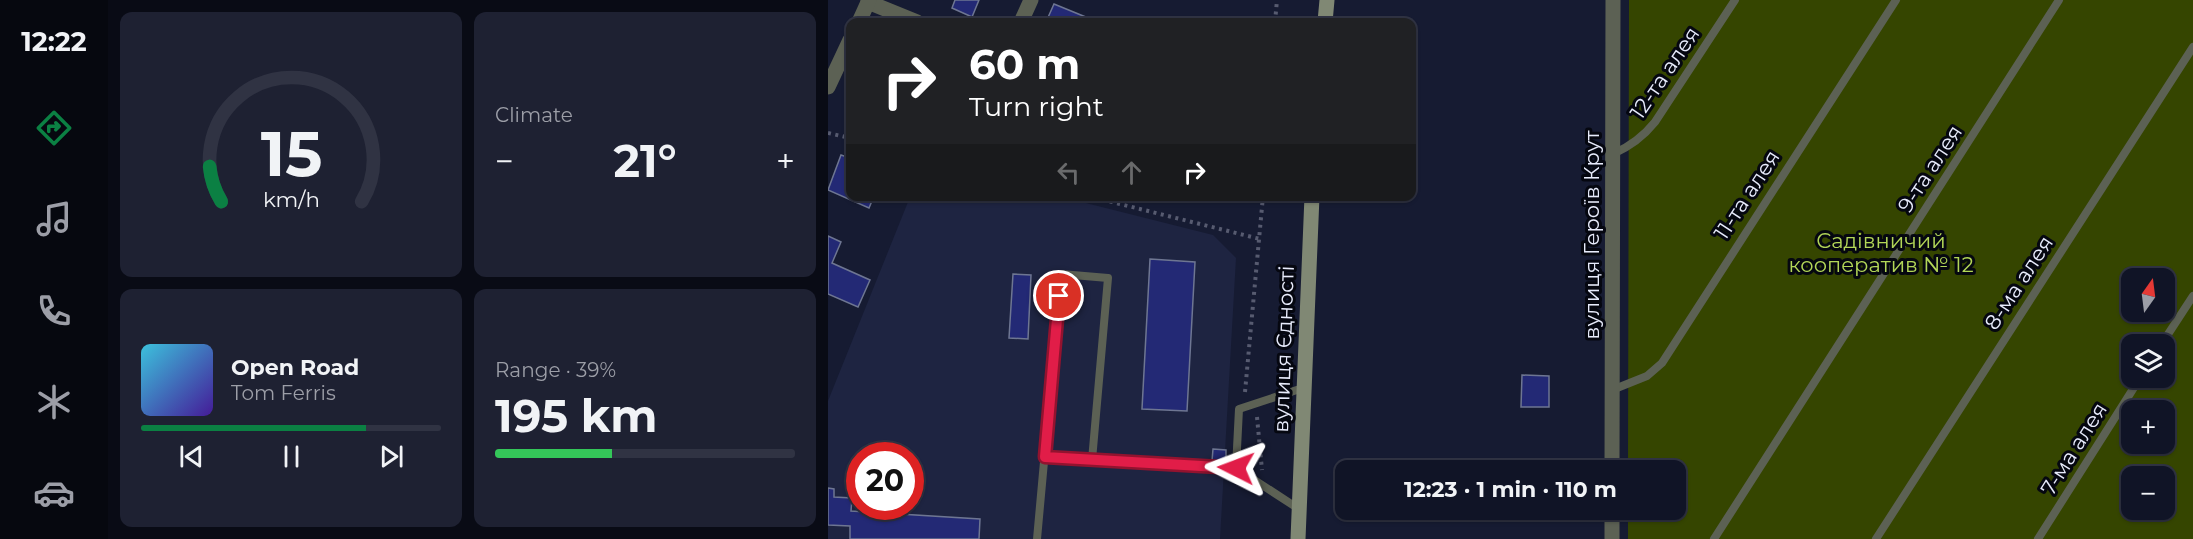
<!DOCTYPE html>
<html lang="en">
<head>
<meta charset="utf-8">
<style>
	body { margin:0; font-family:Montserrat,sans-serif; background:#1e2132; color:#f1f3f6; height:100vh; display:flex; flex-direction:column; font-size:22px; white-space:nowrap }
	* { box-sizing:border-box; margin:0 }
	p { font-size:20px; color:#9c9ea7 }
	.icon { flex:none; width:33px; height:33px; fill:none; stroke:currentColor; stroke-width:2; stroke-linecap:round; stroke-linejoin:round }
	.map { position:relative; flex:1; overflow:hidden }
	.drawer { display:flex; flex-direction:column; gap:12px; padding:12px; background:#090b15; width:720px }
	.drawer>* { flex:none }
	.guide { position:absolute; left:18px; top:18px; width:570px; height:183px; border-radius:12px; box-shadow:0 2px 4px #0004,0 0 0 2px #303343; background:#202124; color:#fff; overflow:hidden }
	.needle { width:39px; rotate:14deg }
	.controls { position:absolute; left:1293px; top:268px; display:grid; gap:12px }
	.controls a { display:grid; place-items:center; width:54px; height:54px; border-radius:12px; background:#101426; box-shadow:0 2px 4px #0004,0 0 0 2px #303343; font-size:30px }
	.speed { position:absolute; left:18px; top:442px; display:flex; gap:12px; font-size:30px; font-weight:700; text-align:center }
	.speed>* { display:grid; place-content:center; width:78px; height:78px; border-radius:50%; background:#101426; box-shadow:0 2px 4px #0004,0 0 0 2px #303343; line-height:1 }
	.speed .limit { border:9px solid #d22; background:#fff; color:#111 }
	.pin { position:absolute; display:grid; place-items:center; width:51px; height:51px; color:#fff; margin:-26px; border:3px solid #fff; border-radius:50%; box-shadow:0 2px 6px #0007 }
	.me { position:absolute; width:66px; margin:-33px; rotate:273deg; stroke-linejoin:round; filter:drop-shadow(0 0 4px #0008) }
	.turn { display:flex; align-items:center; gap:21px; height:126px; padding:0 24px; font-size:27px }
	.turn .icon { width:78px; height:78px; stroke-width:2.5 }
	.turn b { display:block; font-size:42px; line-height:51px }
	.lanes { display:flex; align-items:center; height:57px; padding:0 24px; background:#0003; justify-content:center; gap:30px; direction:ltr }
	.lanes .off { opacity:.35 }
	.big { font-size:45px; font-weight:700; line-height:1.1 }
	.drawer .widget { flex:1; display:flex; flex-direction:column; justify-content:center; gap:9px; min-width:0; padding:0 21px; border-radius:12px; background:#1e2132 }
	.drawer .dial { align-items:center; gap:0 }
	.dial svg { height:156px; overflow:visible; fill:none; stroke:#303343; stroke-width:7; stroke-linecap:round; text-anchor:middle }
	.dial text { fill:#f1f3f6; stroke:none }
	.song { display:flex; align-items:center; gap:18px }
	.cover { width:72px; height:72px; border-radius:9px; background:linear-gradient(135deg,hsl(190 70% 55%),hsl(260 70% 35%)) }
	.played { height:6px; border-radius:3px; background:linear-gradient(90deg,#0b8043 75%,#303343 75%) }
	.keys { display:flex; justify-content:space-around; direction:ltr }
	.heat { display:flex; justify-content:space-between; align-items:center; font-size:33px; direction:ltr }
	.charge { height:9px; border-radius:4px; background:linear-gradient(90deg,#34c759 39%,#303343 0) }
	.drawer .tiles { flex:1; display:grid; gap:12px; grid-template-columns:repeat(2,1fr) }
	.trip { position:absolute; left:507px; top:460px; width:351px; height:60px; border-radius:12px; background:#101426; box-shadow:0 2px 4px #0004,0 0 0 2px #303343; font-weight:700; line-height:60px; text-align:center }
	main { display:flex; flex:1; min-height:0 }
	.dock { display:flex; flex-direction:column; width:108px; justify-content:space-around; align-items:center; background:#06080f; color:#9c9ea7 }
	.dock .icon { width:42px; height:42px }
	.dock .active { color:#0b8043 }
	.dock b { font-size:27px; color:#f1f3f6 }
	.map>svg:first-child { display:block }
	.built { fill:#1e2441; fill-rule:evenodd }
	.green { fill:#354500; fill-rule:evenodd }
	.building { fill:#232975; stroke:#6e7692; stroke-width:1.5 }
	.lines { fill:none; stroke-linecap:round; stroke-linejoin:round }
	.path { stroke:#575b70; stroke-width:4; stroke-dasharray:3 4.5; stroke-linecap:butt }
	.service { stroke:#5c6154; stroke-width:8 }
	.minor { stroke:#5c6154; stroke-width:15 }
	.secondary { stroke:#808874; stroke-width:15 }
	.route-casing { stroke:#92132f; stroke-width:15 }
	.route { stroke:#e11d48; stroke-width:10 }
	.labels { text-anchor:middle; stroke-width:6; stroke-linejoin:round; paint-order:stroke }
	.street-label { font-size:21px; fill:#e8ecfc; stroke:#050710 }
	.park-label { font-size:21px; fill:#b3d758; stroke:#050710 }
</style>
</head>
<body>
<main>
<nav class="dock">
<b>12:22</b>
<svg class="icon active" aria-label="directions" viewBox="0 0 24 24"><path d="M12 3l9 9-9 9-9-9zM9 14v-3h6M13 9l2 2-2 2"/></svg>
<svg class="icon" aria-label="music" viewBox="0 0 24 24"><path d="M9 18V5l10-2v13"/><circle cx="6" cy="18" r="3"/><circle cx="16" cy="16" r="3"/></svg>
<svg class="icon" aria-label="phone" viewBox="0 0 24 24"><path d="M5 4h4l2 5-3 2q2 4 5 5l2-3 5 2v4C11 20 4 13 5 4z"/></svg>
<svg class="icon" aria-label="climate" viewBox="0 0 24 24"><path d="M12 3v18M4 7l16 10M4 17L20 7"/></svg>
<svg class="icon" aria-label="car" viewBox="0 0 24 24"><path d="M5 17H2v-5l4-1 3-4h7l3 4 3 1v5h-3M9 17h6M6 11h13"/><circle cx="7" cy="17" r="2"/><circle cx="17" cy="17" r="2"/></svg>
</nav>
<section class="drawer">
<div class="tiles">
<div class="widget dial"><svg viewBox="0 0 100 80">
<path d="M14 69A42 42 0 1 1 86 69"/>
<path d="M14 69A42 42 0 0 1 8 51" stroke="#0b8043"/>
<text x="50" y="56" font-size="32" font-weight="700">15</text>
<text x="50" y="72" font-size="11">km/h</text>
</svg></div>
<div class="widget"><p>Climate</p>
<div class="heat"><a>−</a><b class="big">21°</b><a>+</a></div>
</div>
<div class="widget">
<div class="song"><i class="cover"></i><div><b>Open Road</b><p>Tom Ferris</p></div></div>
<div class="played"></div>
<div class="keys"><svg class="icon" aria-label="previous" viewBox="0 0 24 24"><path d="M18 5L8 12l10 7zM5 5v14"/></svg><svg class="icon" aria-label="pause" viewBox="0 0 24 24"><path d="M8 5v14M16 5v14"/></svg><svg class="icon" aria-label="next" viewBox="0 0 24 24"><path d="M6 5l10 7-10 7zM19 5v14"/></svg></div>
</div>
<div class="widget"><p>Range · 39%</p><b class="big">195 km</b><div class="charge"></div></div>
</div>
</section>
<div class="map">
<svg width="1365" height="539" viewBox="0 0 1365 539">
	<rect width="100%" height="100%" fill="#161b32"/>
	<path class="built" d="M82,197H234L385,235L408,258L392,539H0V401ZM32,456H82V507H32Z"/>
	<path class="green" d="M801,0H1365V539H800V510H848V471H800ZM1304,279H1336V312H1304ZM1304,345H1336V378H1304ZM1304,411H1336V444H1304ZM1304,477H1336V510H1304Z"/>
	<g class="building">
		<polygon points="127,0 151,0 144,17 124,8"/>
		<polygon points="226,4 265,20 264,22 218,22"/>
		<polygon points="13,155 22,158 22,196 46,196 41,208 0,190"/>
		<polygon points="0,236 13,242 4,263 42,280 30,307 0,294"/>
		<polygon points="322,259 367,262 359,411 314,409"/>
		<polygon points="185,274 203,275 200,339 181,338"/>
		<polygon points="694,375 721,376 721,407 693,407"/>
		<polygon points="385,449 398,450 398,462 384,461"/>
		<polygon points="0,488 6,489 6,497 24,498 23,511 152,519 151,539 22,539 22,526 0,525"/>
	</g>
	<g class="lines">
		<g class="path">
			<polyline points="447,22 449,0"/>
			<polyline points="0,133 22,138"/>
			<polyline points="260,196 432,239"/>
			<polyline points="417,392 435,196"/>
			<polyline points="429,417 434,470"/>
		</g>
		<g class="service">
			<path d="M785,154C803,146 815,137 827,122L907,0"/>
			<polyline points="1333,345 1365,296"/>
			<polyline points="784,390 819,376 834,363 1068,0"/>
			<polyline points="217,457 408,468"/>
			<polyline points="471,509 408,468 411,409 478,387"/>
			<polyline points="209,539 233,274 280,278 264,460"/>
			<polyline points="886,539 1231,0"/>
			<polyline points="1048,539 1365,47"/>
			<polyline points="1210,539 1312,378"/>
		</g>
		<g class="minor">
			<polyline points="40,2 89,22"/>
			<polyline points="31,22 41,0"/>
			<polyline points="193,22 203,0"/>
			<polyline points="0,87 22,40"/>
			<polyline points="784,471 785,0"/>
			<polyline points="784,539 784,510"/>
		</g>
		<g class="secondary">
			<polyline points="497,22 499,0"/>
			<polyline points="470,539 484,196"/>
		</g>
	</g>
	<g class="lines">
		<g class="route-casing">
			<polyline id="route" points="231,296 217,457 408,468"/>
		</g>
		<use href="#route" class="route"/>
	</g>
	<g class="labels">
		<g class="street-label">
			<text transform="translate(837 73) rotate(-56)" y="7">12-та алея</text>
			<text transform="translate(1102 169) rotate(-57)" y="7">9-та алея</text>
			<text transform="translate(919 195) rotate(-57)" y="7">11-та алея</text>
			<text transform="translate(764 235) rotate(-90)" y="7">вулиця Героїв Крут</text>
			<text transform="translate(1191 283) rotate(-57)" y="7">8-ма алея</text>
			<text transform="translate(456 349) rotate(-88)" y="7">вулиця Єдності</text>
			<text transform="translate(1246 449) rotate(-58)" y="7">7-ма алея</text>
		</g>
		<g class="park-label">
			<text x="1053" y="248">Садівничий<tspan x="1053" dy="24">кооператив № 12</tspan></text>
		</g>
	</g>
</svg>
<div class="controls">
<a><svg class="needle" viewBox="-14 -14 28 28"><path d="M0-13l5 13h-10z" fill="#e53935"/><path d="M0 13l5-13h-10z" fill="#9c9ea7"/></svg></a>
<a><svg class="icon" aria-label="layers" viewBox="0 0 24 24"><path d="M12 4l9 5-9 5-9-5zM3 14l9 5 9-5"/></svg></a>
<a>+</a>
<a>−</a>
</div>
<div class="speed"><div class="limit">20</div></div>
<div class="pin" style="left:231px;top:296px;background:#d93025"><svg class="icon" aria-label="arrive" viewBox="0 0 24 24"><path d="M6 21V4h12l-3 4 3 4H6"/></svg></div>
<svg class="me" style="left:408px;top:468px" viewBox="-20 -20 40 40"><path d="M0-17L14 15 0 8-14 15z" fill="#e11d48" stroke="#fff" stroke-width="4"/></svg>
<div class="trip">12:23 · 1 min · 110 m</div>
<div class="guide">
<div class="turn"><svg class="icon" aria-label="right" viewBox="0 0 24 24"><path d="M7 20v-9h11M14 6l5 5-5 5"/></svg><div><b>60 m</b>Turn right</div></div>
<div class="lanes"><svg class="icon off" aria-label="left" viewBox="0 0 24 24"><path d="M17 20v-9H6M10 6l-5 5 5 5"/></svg><svg class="icon off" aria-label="ahead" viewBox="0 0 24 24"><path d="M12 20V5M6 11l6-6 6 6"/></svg><svg class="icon" aria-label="right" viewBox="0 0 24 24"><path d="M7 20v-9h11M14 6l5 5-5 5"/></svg></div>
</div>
</div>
</main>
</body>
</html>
